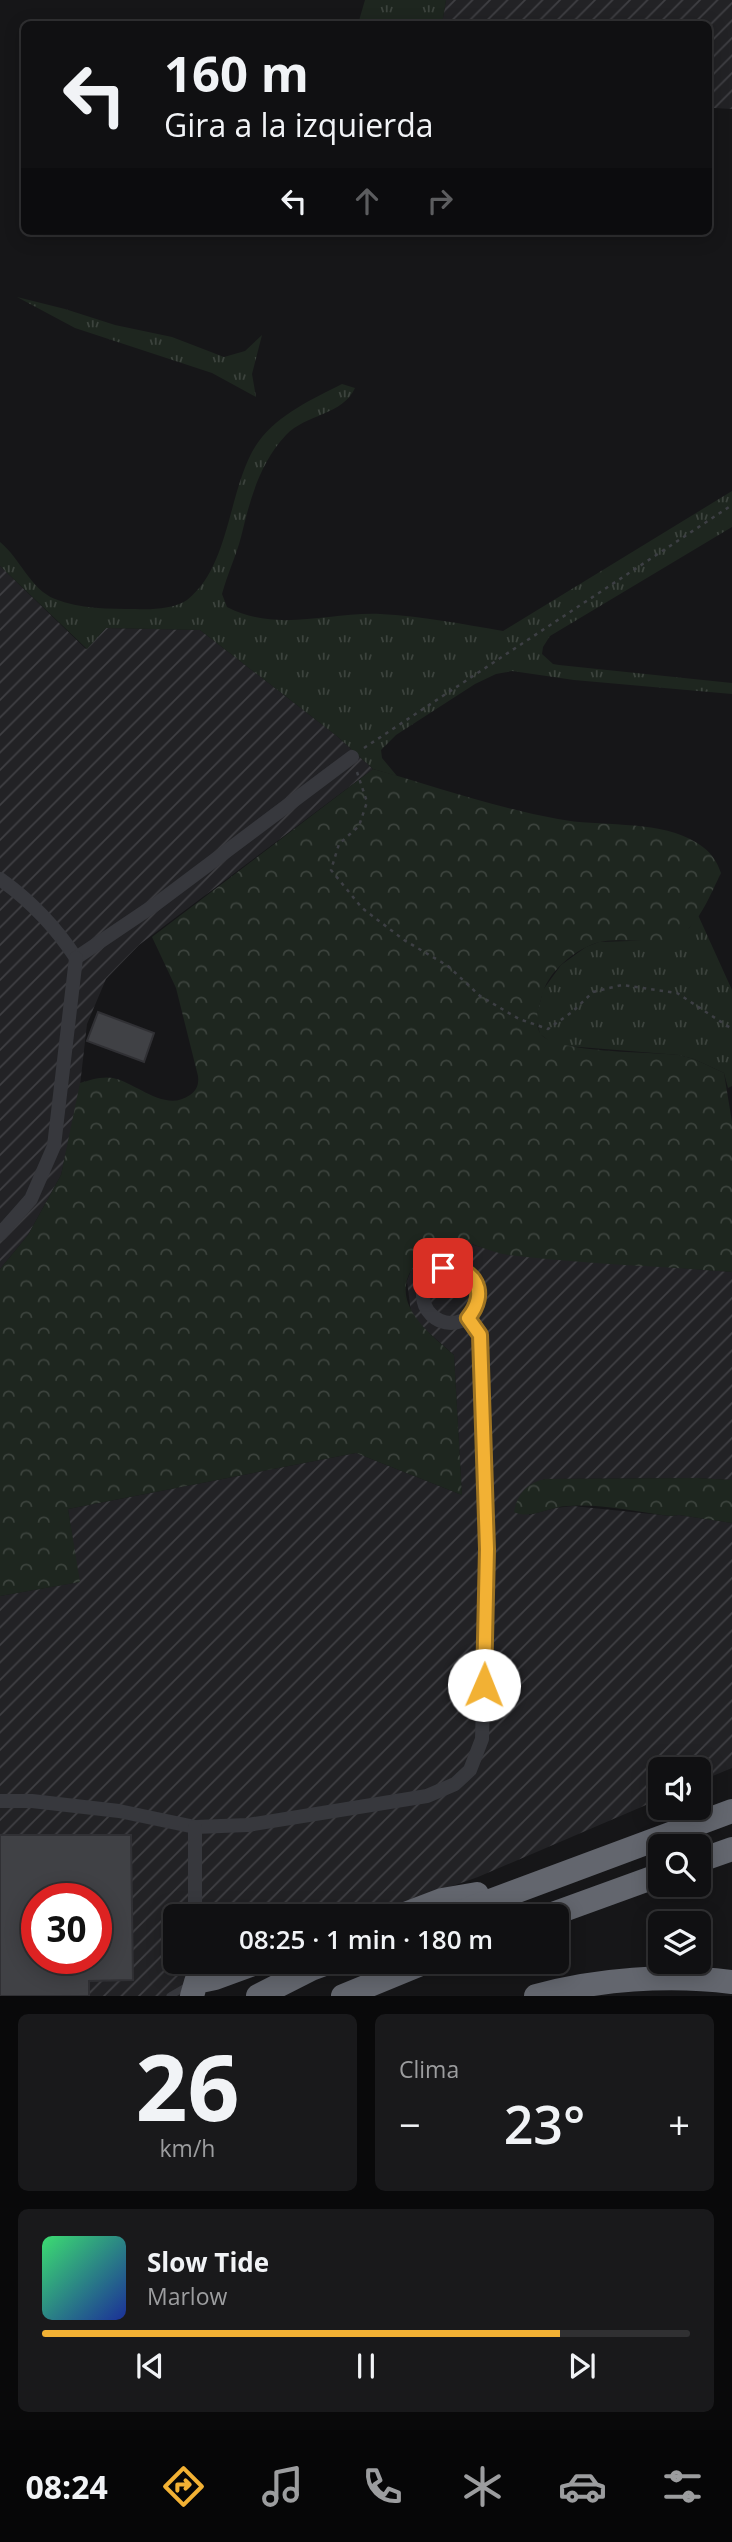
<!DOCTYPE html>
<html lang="es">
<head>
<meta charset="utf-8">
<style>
	body { margin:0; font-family:"Open Sans",sans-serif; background:#19191b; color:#f1f3f6; height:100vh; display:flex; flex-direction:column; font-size:26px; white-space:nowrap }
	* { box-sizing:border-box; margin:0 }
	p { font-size:23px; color:#9c9d9f }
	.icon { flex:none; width:38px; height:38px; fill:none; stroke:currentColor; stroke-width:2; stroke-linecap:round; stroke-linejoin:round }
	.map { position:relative; height:1996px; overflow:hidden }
	.panel { display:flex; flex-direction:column; gap:18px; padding:18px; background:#09090a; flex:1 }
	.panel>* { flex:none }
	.hud { position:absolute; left:21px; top:21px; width:691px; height:214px; border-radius:10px; box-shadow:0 4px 18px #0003,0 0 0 2px #303032; background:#101012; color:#f1f3f6; overflow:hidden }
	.controls { position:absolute; left:648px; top:1757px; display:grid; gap:14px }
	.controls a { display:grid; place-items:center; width:63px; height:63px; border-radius:10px; background:#101012; box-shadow:0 4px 18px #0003,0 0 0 2px #303032; font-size:35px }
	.speed { position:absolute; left:21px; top:1883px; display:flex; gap:14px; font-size:35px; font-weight:700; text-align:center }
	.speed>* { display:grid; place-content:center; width:91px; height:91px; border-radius:50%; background:#101012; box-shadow:0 4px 18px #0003,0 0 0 2px #303032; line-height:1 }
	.speed .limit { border:10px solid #d22; background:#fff; color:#111 }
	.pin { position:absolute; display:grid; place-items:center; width:60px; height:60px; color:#fff; margin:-30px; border-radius:14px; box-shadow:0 4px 10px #0006 }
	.me { position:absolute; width:77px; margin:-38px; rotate:1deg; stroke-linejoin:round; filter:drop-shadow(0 0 5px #0008) }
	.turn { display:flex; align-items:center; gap:24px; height:147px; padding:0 28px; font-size:32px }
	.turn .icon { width:91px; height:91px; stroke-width:2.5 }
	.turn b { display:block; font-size:49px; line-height:60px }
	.lanes { display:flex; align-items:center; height:66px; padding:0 28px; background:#0003; justify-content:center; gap:35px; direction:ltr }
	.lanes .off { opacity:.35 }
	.big { font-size:52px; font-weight:600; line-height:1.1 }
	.panel .widget { flex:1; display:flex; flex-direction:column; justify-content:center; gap:10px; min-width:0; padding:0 24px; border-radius:10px; background:#19191b }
	.panel .dial { align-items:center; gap:0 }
	.dial b { font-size:91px; line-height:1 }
	.song { display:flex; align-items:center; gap:21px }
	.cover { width:84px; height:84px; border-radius:10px; background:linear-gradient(135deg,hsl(140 70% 55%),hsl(230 70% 35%)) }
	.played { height:7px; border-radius:4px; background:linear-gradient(90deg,#f2b134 80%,#303032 80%) }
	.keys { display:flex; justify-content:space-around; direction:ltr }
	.heat { display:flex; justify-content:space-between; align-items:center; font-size:38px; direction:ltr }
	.panel .tiles { flex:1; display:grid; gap:18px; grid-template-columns:1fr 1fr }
	.widget:last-child { grid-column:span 2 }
	.trip { position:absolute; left:163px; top:1904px; width:406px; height:70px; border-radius:10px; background:#101012; box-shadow:0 4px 18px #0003,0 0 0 2px #303032; font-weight:600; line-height:70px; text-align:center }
	.dock { display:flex; height:112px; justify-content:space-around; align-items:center; background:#060607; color:#9c9d9f }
	.dock .icon { width:49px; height:49px }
	.dock .selected { color:#f2b134 }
	.dock b { font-size:32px; color:#f1f3f6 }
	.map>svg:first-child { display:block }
	.industrial { fill:url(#industrial-furrows); fill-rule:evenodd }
	.grass { fill:url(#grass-tufts) }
	.forest { fill:url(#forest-crowns) }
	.building { fill:#404145; stroke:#303034; stroke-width:2; fill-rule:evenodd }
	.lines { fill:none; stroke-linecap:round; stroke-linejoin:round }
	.path { stroke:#3d3f44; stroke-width:2.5; stroke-dasharray:3.5 5; stroke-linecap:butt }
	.lane { stroke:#37383d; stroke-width:7 }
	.street { stroke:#37383d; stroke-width:14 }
	.highway { stroke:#63666e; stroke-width:24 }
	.route-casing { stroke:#9d7322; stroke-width:18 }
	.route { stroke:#f2b134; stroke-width:12 }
</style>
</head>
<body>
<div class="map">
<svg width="732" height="1996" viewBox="0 0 732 1996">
	<defs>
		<pattern id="industrial-furrows" width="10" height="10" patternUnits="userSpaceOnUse" patternTransform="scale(1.75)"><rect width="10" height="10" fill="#222225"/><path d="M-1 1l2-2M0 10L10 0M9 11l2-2" fill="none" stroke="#3f3f43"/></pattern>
		<pattern id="grass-tufts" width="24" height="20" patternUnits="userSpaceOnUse" patternTransform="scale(1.75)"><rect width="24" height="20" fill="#1e261f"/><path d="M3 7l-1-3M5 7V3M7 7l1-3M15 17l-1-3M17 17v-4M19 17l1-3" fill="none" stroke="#3c433d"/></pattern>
		<pattern id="forest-crowns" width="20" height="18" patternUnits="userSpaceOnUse" patternTransform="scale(1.75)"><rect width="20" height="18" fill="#1e261f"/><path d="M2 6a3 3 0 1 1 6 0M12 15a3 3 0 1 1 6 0" fill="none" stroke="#3c433d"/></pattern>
	</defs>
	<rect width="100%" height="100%" fill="#161618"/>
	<g class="industrial">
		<polygon points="446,0 732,0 732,109 714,108 709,103 709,24 442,24"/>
		<polygon points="0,566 86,649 106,628 200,630 338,737 373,769 139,945 106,979 87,1024 79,1094 61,1175 28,1235 0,1269"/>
		<path d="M446,1241L463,1242L505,1254L732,1272V1480L697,1478L545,1479L530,1485L529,1515L555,1508L573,1506L671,1516L679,1515L732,1523V1768L698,1782V1769H660V1799L478,1877L367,1916H175V1962H255L195,1996H0V1596L79,1582L68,1509L356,1453L462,1495L454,1355L420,1325L411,1313L407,1281L412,1268L432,1246ZM37,1899H96V1958H37Z"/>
	</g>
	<g class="grass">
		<polygon points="365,0 446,0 442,24 396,24 392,21 385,24 358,24"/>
		<polygon points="17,297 65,309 115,325 172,337 224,357 245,351 262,335 252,374 256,397 212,373 75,328"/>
		<path d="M342,384L355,388C343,415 306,414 286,435C259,464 250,500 241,537C236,556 227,575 222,594L227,607C277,633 328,612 380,614C422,616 462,624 503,631L732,491V527L550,636L543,647L542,654L553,664L559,665L732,683V694L574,680L512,671L496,674L475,684L396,735L381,750L382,758L397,776L373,769L338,737L200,630L106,628L87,649L0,566V542C20,558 30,589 55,599C79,609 110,609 135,609C150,610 174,609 187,600C232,565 228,483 259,441C278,415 314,398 342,384Z"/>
		<polygon points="698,915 732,990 732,1086 728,1088 724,1073 694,1059 679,1055 567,1046 552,1043 540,1034 536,1019 543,990 561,965 586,947 599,942 661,940 689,928"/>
	</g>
	<g class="forest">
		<path d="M373,769C434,786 496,808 558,819C599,827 653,820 690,839C707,848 715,856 721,873C711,893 700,923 680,935C660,948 621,935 596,943C575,950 550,970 543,992C540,1004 533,1021 540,1033C551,1053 653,1052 679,1055L694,1059L724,1073L732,1122V1272C658,1266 582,1264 508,1255C487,1252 466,1238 445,1241C432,1244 424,1253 416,1263C386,1301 428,1332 454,1355L462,1495L356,1453L68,1509L80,1582L0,1596V1269L28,1235L61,1175L80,1083C90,1080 102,1076 113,1078C137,1083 165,1113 190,1095C197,1090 199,1084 198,1076L176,988L152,937Z"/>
		<path d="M697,1478L732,1480V1523L679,1515L671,1516C637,1512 601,1503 567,1506C549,1507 530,1520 514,1512C517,1494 527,1483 545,1479Z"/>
	</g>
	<g class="building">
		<polygon points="98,1012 154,1033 144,1062 87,1041"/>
		<path d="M0,1835H131L133,1980L89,1981V1996H0ZM37,1899H96V1958H37Z"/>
	</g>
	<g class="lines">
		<g class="path">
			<polyline points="364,748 732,505"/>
			<polyline points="357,772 367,802 359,826 339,844 331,870 362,908 404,940 448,966 480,996 519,1019 548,1029 572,1012 593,992 622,985 677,993 732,1029"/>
		</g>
		<polyline class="lane" points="170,1996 189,1985"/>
		<g class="street">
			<path d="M0,879C31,901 55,926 76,958"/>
			<polyline points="76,958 156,904 352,757"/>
			<polyline points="0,1234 31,1199 54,1146 76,958"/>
			<circle cx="451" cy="1295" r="28"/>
			<polyline points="0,1801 32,1801 119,1811 195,1827 248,1825 427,1796 455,1784 470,1770 482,1739 487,1549 480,1335 468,1318"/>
			<polyline points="195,1827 195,1916"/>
			<polyline points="195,1962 196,1982"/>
		</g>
		<g class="highway">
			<polyline points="698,1861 732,1849"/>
			<polyline points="400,1916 442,1900 477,1894"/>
			<polyline points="450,1916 732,1811"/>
			<polyline points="547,1916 660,1875"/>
			<polyline points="192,1996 196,1982 215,1978 259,1962"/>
			<polyline points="258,1996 311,1969 330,1962"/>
			<polyline points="343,1996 426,1962"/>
			<path d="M536,1996C598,1979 668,1974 732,1982"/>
		</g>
	</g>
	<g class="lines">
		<g class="route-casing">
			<path id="route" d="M443,1268C476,1266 489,1293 468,1318L480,1335L487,1549L484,1685"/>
		</g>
		<use href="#route" class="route"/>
	</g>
</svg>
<div class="controls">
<a><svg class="icon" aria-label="sound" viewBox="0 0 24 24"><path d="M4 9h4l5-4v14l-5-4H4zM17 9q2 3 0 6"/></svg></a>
<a><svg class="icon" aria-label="search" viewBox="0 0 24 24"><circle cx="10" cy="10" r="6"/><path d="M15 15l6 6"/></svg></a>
<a><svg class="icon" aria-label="layers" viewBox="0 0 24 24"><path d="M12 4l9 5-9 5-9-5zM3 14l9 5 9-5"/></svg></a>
</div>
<div class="speed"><div class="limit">30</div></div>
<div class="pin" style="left:443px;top:1268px;background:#d93025"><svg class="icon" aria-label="arrive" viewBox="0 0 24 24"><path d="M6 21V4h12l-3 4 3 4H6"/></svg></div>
<svg class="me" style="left:484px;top:1685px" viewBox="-20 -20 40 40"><circle r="19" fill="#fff"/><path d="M0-13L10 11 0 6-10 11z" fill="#f2b134"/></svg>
<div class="trip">08:25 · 1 min · 180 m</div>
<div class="hud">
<div class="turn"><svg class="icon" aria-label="left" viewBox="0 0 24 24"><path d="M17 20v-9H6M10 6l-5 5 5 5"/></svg><div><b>160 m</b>Gira a la izquierda</div></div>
<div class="lanes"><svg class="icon" aria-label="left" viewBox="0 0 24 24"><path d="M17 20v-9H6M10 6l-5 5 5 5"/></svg><svg class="icon off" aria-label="ahead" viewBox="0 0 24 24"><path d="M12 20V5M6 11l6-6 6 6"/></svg><svg class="icon off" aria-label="right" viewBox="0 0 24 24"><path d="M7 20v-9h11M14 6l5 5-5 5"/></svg></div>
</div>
</div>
<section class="panel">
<div class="tiles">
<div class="widget dial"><b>26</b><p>km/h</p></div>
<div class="widget"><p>Clima</p>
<div class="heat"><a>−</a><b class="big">23°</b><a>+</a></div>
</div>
<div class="widget">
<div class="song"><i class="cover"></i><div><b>Slow Tide</b><p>Marlow</p></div></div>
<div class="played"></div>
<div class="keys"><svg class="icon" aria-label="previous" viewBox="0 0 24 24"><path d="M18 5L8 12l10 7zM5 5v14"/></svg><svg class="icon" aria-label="pause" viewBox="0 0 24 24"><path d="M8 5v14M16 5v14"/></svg><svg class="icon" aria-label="next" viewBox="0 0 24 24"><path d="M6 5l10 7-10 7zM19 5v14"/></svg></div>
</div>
</div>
</section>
<nav class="dock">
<b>08:24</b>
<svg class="icon selected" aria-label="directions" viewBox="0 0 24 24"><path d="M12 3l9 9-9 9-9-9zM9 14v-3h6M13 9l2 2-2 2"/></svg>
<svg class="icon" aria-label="music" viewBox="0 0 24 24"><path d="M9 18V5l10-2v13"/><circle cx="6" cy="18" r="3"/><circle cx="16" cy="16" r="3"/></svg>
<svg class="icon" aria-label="phone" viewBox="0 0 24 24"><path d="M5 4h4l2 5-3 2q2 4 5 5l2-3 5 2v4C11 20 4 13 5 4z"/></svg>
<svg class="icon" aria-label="climate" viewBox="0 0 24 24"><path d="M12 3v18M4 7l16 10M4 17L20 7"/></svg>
<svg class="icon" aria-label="car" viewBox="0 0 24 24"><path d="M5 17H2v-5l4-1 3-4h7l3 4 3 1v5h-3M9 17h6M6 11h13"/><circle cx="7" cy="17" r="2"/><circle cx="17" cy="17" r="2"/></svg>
<svg class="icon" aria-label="filters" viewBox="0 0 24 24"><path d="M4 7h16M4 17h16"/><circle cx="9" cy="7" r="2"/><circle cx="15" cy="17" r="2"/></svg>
</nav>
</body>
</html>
